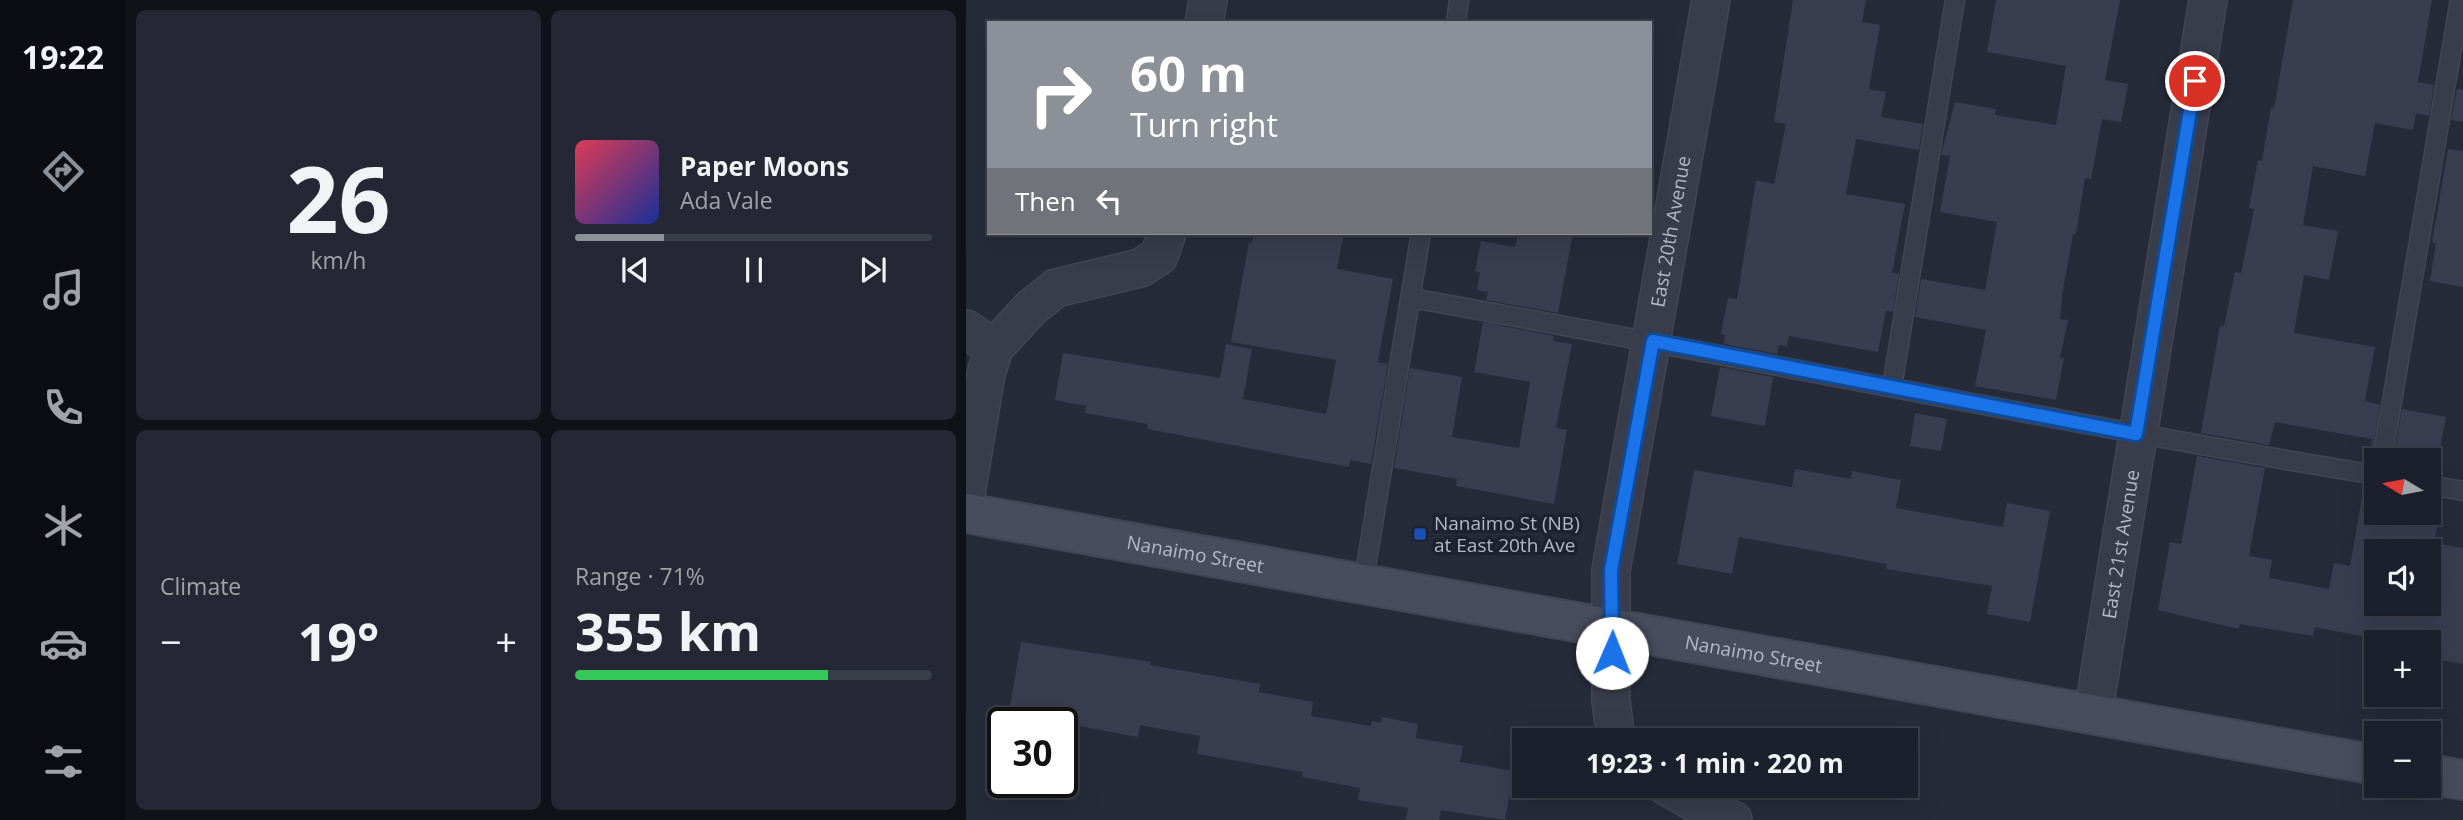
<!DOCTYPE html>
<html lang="en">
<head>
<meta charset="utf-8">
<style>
	body { margin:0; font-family:"Open Sans",sans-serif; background:#252834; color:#f1f3f6; height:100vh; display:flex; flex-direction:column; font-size:26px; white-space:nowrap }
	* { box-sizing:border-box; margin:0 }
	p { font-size:23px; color:#a0a3a9 }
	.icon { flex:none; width:38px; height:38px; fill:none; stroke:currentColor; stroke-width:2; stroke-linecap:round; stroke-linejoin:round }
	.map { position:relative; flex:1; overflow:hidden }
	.details { display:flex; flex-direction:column; gap:10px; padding:10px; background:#0f1218; width:840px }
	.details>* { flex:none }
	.top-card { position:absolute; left:21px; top:21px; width:665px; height:214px; border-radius:0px; box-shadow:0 7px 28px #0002,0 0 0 2px #3a3e48; background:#8c9099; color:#fff; overflow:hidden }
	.needle { width:46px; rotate:280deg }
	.fabs { position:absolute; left:1398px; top:448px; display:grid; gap:14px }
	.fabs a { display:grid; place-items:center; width:77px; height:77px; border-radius:0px; background:#1c202c; box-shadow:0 7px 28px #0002,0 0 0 2px #3a3e48; font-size:35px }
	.speed { position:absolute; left:21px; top:707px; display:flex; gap:14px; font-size:35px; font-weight:700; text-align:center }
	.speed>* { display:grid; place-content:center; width:91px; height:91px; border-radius:50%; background:#1c202c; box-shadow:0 7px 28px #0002,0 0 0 2px #3a3e48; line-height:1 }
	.speed .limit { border:4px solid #111; border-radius:10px; background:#fff; color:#111 }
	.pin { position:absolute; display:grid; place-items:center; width:60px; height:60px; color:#fff; margin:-30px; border:4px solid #fff; border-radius:50%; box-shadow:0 2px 7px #0007 }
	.me { position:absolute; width:77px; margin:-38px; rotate:1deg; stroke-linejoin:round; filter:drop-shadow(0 0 5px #0008) }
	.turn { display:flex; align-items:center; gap:24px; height:147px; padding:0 28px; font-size:32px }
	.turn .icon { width:91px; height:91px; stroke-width:2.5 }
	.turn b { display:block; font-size:49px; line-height:60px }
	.then { display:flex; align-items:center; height:66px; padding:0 28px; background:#0003; gap:14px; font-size:26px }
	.big { font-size:52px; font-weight:700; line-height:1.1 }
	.details .card { flex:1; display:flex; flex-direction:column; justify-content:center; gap:10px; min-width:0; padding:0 24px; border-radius:10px; background:#252834 }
	.details .dial { align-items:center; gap:0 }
	.dial b { font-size:91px; line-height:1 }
	.song { display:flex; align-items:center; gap:21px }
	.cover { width:84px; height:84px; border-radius:10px; background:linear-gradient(135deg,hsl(350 70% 55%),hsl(230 70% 35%)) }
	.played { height:7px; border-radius:4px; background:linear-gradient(90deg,#8c9099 25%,#3a3e48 25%) }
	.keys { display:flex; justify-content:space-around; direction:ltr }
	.heat { display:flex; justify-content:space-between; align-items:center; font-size:38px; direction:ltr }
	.charge { height:10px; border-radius:5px; background:linear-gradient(90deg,#34c759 71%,#3a3e48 0) }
	.details .tiles { flex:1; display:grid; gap:10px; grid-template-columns:repeat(2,1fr) }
	.trip { position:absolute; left:546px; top:728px; width:406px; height:70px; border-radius:0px; background:#1c202c; box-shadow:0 7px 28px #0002,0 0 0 2px #3a3e48; font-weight:700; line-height:70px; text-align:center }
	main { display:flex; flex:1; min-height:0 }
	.dock { display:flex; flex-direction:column; width:126px; justify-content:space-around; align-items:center; background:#0b0d12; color:#a0a3a9 }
	.dock .icon { width:49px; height:49px }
	.dock .active { color:#8c9099 }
	.dock b { font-size:32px; color:#f1f3f6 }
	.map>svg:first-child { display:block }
	.building { fill:#383e50; fill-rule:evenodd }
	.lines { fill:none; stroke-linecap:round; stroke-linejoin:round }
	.service-casing { stroke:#424654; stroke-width:21 }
	.minor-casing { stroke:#424654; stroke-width:40 }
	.secondary-casing { stroke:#424654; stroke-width:42 }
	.service { stroke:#393d4b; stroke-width:18 }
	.minor { stroke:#393d4b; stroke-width:37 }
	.secondary { stroke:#484c5d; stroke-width:38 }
	.route-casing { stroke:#114b97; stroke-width:18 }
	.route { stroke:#1a73e8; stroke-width:12 }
	.transit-dot { fill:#1a4fb4; stroke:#1e2230; stroke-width:2.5 }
	.labels { text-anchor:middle; stroke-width:7; stroke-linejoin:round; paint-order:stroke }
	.street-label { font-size:19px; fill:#b5b8c6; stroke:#1e2230 }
	.poi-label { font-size:19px; fill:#b5b8c6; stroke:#1e2230; text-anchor:start }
</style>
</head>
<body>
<main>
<nav class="dock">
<b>19:22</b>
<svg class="icon active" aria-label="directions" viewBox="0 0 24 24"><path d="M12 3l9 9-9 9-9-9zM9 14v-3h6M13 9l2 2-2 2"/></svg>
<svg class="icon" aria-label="music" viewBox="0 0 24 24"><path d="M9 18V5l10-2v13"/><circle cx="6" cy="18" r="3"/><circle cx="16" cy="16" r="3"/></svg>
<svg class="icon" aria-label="phone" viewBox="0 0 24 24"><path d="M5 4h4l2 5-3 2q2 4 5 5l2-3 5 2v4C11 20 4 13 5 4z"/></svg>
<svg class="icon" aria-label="climate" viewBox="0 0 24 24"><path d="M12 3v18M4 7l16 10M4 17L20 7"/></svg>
<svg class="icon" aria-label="car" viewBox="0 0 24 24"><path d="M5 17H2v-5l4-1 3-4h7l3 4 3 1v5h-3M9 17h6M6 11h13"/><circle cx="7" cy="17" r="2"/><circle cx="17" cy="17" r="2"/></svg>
<svg class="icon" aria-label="filters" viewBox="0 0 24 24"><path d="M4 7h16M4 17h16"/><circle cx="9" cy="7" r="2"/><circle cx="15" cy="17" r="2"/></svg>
</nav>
<section class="details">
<div class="tiles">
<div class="card dial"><b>26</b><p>km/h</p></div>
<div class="card">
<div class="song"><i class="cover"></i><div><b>Paper Moons</b><p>Ada Vale</p></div></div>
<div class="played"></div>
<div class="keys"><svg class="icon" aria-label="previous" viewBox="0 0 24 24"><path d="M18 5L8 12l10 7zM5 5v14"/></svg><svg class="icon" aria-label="pause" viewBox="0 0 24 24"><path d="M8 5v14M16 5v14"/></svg><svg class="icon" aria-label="next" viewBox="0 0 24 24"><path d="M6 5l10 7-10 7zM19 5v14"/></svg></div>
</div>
<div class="card"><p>Climate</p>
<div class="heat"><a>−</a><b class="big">19°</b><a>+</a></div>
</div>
<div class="card"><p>Range · 71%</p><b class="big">355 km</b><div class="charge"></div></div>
</div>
</section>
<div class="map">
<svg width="1497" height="820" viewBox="0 0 1497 820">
	<rect width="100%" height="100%" fill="#262b3a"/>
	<g class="building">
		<polygon points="827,0 900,0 896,22 914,25 903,89 920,92 915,117 957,124 953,150 890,139 880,194 939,204 926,273 933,274 927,312 920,311 912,352 823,336 821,346 813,345 811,354 758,344 759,335 755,334 762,298 771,299 790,180 808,184 820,124 808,122"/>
		<polygon points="1030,0 1154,0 1139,80 1162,84 1155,122 1136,119 1125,179 1119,178 1110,234 1107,234 1096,295 1094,319 1102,320 1094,358 1098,358 1090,400 1009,386 1020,330 949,317 955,279 1019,290 1031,222 974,212 984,156 975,155 989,102 1030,109 1029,115 1090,125 1100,66 1021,52"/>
		<polygon points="1327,0 1466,0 1452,82 1468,85 1463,116 1450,113 1447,130 1409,123 1399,176 1347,166 1337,225 1372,231 1363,280 1338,275 1328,333 1409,347 1399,401 1414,405 1405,463 1402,462 1406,439 1309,422 1303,445 1235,433 1254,326 1258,326 1269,272 1275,273 1288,209 1283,208 1292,160 1296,161 1305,107 1308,108"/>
		<polygon points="1491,89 1497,90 1497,122 1485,120"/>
		<polygon points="1482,149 1497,151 1497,287 1464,281 1470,243 1466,242"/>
		<polygon points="288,233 378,233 371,269 427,279 412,362 422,364 405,464 384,460 383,467 181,429 182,424 119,413 120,406 89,400 97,353 254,378 260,344 286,349 277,399 360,414 370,360 265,342 283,242 286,243"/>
		<polygon points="552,233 607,233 592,313 520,300 522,292 511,290 514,272 509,271 515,241 549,247"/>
		<polygon points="517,322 588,336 587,341 606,344 590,428 601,430 588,504 490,486 491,479 428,468 444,368 496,377 486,437 553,448 564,382 508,372"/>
		<polygon points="754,367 807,377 799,426 745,416"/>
		<polygon points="1436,409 1480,417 1469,474 1463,474 1463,460 1427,460"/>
		<polygon points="949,413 981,419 975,451 944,446"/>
		<path d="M1231,456L1299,468L1283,556L1306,560L1303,578L1363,589L1368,563L1384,566L1398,485L1410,486V513H1463V497L1464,500L1476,502L1468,543L1497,548V664L1463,658V642H1426L1349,627L1347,636L1274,624L1273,629L1192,610L1204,542L1215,544ZM1410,551H1463V604H1410Z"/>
		<polygon points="829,469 885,479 886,471 935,480 930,508 985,518 1037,527 1041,503 1084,511 1064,622 1021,614 1026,586 920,569 921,564 773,537 766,574 711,564 728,470 826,487"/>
		<polygon points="55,642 185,662 184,665 294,684 293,692 347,702 345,716 405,726 406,721 415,723 416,717 452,724 450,738 497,746 494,762 548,771 539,820 475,810 473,820 440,820 442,808 392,800 394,788 336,777 337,772 231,754 234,736 174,725 172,737 96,723 41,723"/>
	</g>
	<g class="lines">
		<g class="service-casing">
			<g id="service">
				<polyline points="490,23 493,0"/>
				<path d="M445,298C767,355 1088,422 1410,475"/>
				<polyline points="926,387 989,0"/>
				<polyline points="1416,460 1494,0"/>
				<polyline points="1463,485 1497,491"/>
				<polyline points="397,585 455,233"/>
			</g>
		</g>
		<g class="minor-casing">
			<g id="minor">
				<polyline points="238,23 242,0"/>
				<polyline points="0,329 28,348"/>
				<polyline points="0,494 20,374 28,348 65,308 90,288 174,268 193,256 201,233"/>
				<path id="s1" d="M1127,715L1242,0"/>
				<path id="s2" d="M650,740L645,701V570L745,0"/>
				<polyline points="700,786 740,809 767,820"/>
			</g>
		</g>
		<g class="secondary-casing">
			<g id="secondary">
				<path id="s3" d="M0,513L1410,765"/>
				<polyline points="1463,774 1497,780"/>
			</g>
		</g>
		<use href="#service" class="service"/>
		<use href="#minor" class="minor"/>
		<use href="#secondary" class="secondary"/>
	</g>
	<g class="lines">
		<g class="route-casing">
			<polyline id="route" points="646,653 645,570 687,341 1170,434 1229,81"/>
		</g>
		<use href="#route" class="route"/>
	</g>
	<rect class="transit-dot" x="447" y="527" width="14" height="14" rx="3.5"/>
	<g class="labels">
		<g class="street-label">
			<text dy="7" stroke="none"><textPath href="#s2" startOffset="514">East 20th Avenue</textPath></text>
			<text dy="7" stroke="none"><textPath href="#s1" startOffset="173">East 21st Avenue</textPath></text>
			<text dy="7" stroke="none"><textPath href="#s3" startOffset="233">Nanaimo Street</textPath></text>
			<text dy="7" stroke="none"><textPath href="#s3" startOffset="800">Nanaimo Street</textPath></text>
		</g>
		<g class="poi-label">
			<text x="468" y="530">Nanaimo St (NB)<tspan x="468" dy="22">at East 20th Ave</tspan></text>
		</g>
	</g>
</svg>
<div class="fabs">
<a><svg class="needle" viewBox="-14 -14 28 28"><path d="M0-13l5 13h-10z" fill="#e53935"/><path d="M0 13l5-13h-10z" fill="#a0a3a9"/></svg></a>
<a><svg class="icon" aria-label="sound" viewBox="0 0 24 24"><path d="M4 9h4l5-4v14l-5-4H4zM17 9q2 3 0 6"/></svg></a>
<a>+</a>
<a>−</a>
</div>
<div class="speed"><div class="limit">30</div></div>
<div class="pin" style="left:1229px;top:81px;background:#d93025"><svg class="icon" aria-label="arrive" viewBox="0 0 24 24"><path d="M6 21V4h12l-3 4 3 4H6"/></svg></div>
<svg class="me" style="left:646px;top:653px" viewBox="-20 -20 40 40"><circle r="19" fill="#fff"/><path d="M0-13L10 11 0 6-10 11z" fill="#1a73e8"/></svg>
<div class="trip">19:23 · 1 min · 220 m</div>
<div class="top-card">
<div class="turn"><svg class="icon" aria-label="right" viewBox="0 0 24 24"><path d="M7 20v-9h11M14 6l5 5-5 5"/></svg><div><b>60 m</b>Turn right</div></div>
<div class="then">Then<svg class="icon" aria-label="left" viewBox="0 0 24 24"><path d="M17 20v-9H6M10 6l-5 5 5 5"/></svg></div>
</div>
</div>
</main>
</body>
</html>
